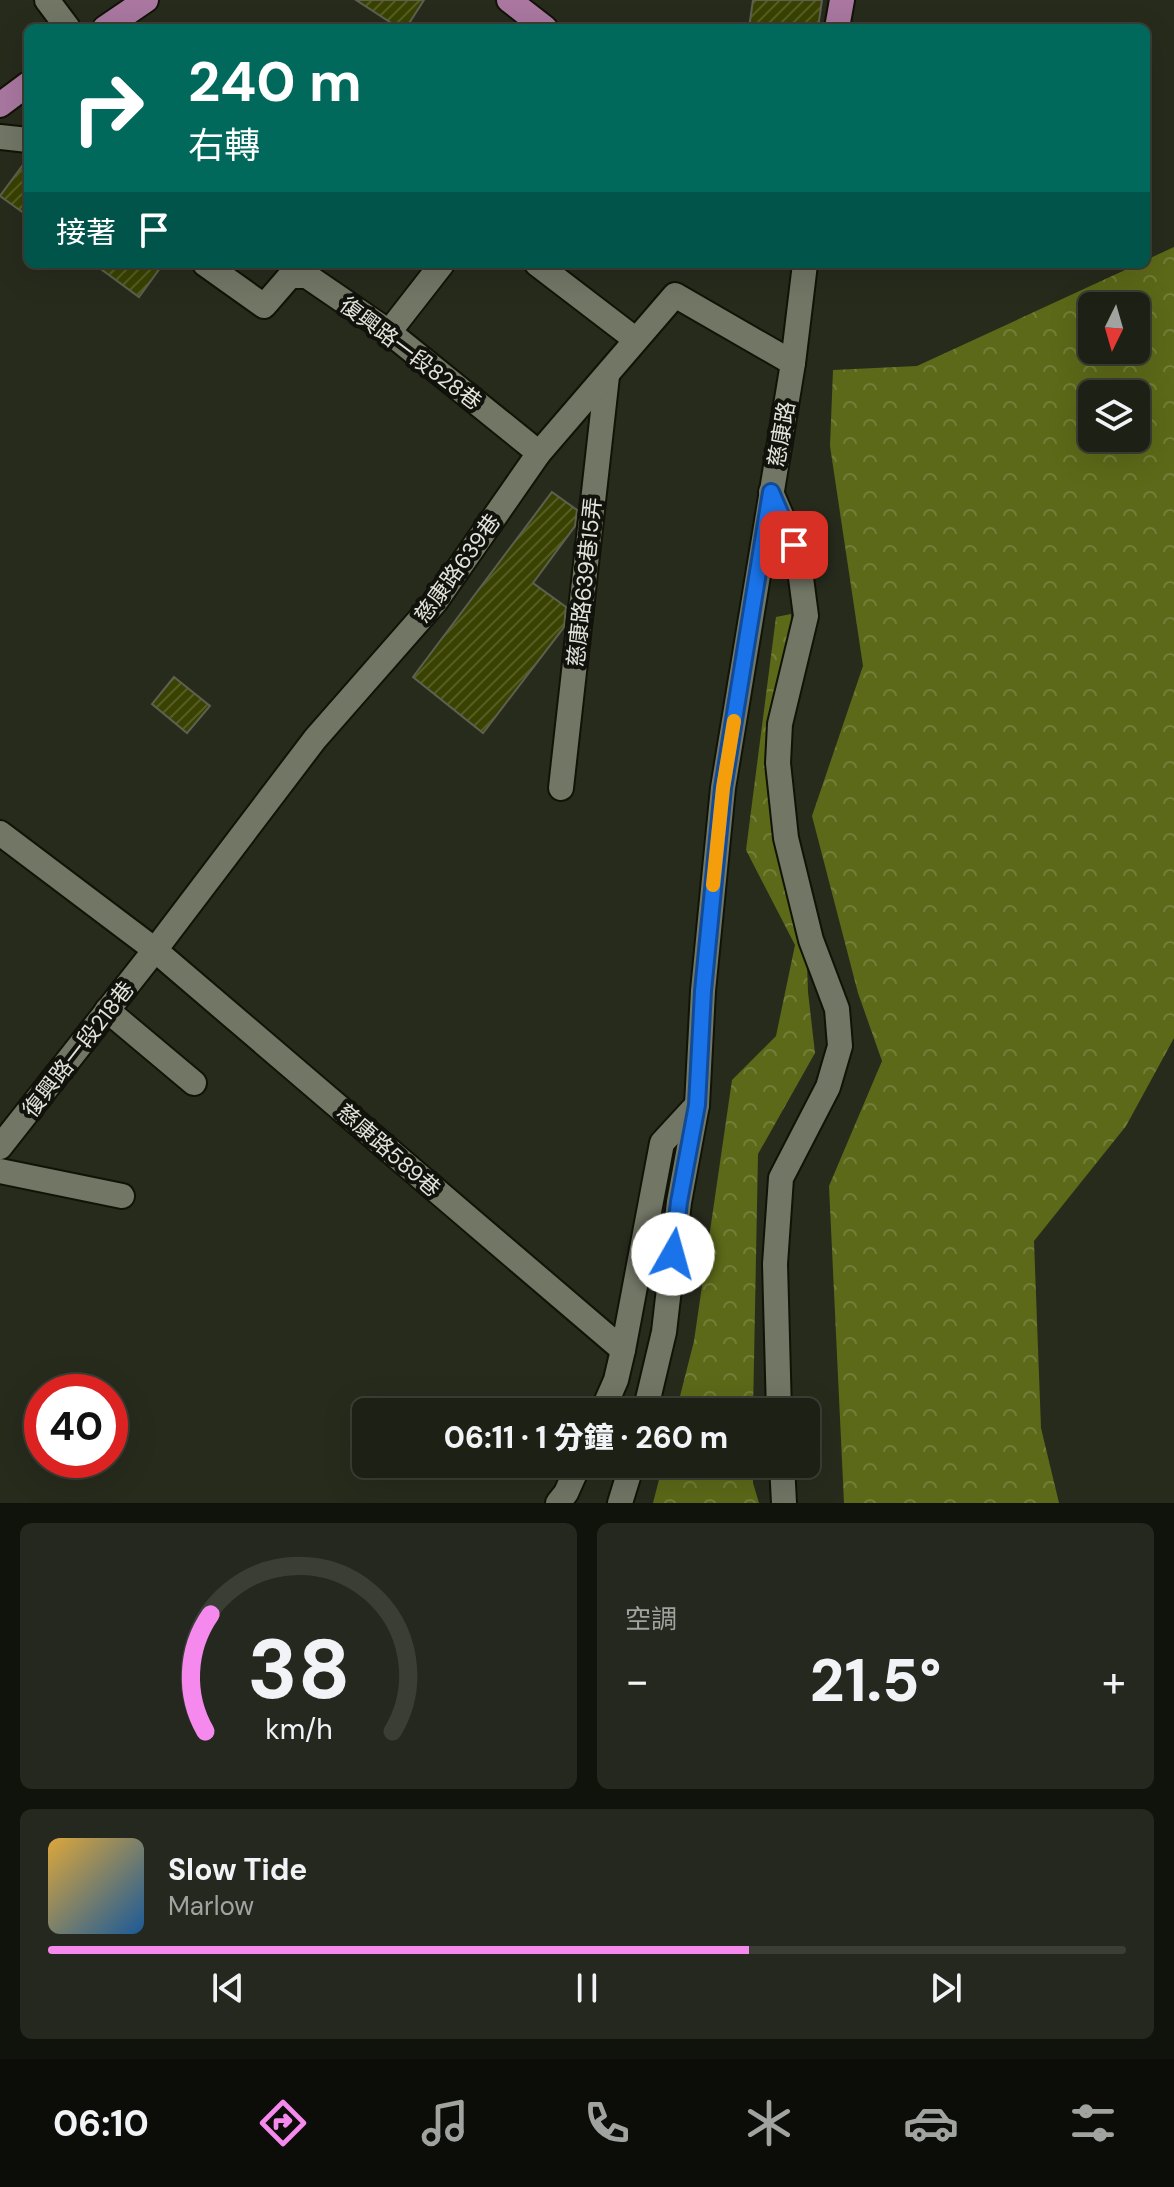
<!DOCTYPE html>
<html lang="zh-TW">
<head>
<meta charset="utf-8">
<style>
	body { margin:0; font-family:"DM Sans","Noto Sans TC",sans-serif; background:#25281e; color:#f1f3f6; height:100vh; display:flex; flex-direction:column; font-size:30px; white-space:nowrap }
	* { box-sizing:border-box; margin:0 }
	p { font-size:26px; color:#a0a3a0 }
	.icon { flex:none; width:44px; height:44px; fill:none; stroke:currentColor; stroke-width:2; stroke-linecap:round; stroke-linejoin:round }
	.map { position:relative; height:1503px; overflow:hidden }
	.panel { display:flex; flex-direction:column; gap:20px; padding:20px; background:#10120c; flex:1 }
	.panel>* { flex:none }
	.hud { position:absolute; left:24px; top:24px; width:1126px; height:244px; border-radius:12px; box-shadow:0 8px 32px #0002,0 0 0 2px #3b3e34; background:#00695c; color:#fff; overflow:hidden }
	.needle { width:52px; rotate:185deg }
	.fabs { position:absolute; left:1078px; top:292px; display:grid; gap:16px }
	.fabs a { display:grid; place-items:center; width:72px; height:72px; border-radius:12px; background:#1d2015; box-shadow:0 8px 32px #0002,0 0 0 2px #3b3e34; font-size:40px }
	.speed { position:absolute; left:24px; top:1374px; display:flex; gap:16px; font-size:40px; font-weight:700; text-align:center }
	.speed>* { display:grid; place-content:center; width:104px; height:104px; border-radius:50%; background:#1d2015; box-shadow:0 8px 32px #0002,0 0 0 2px #3b3e34; line-height:1 }
	.speed .limit { border:12px solid #d22; background:#fff; color:#111 }
	.pin { position:absolute; display:grid; place-items:center; width:68px; height:68px; color:#fff; margin:-34px; border-radius:16px; box-shadow:0 4px 12px #0006 }
	.me { position:absolute; width:88px; margin:-44px; rotate:7deg; stroke-linejoin:round; filter:drop-shadow(0 0 6px #0008) }
	.turn { display:flex; align-items:center; gap:28px; height:168px; padding:0 32px; font-size:36px }
	.turn .icon { width:104px; height:104px; stroke-width:2.5 }
	.turn b { display:block; font-size:56px; line-height:68px }
	.then { display:flex; align-items:center; height:76px; padding:0 32px; background:#0003; gap:16px; font-size:30px }
	.big { font-size:60px; font-weight:800; line-height:1.1 }
	.panel .tile { flex:1; display:flex; flex-direction:column; justify-content:center; gap:12px; min-width:0; padding:0 28px; border-radius:12px; background:#25281e }
	.panel .dial { align-items:center; gap:0 }
	.dial svg { height:208px; overflow:visible; fill:none; stroke:#3b3e34; stroke-width:7; stroke-linecap:round; text-anchor:middle }
	.dial text { fill:#f1f3f6; stroke:none }
	.song { display:flex; align-items:center; gap:24px }
	.cover { width:96px; height:96px; border-radius:12px; background:linear-gradient(135deg,hsl(40 70% 55%),hsl(210 70% 35%)) }
	.played { height:8px; border-radius:4px; background:linear-gradient(90deg,#f689ed 65%,#3b3e34 65%) }
	.keys { display:flex; justify-content:space-around; direction:ltr }
	.heat { display:flex; justify-content:space-between; align-items:center; font-size:44px; direction:ltr }
	.panel .tiles { flex:1; display:grid; gap:20px; grid-template-columns:1fr 1fr }
	.tile:last-child { grid-column:span 2 }
	.trip { position:absolute; left:352px; top:1398px; width:468px; height:80px; border-radius:12px; background:#1d2015; box-shadow:0 8px 32px #0002,0 0 0 2px #3b3e34; font-weight:800; line-height:80px; text-align:center }
	.menu { display:flex; height:128px; justify-content:space-around; align-items:center; background:#0c0d08; color:#a0a3a0 }
	.menu .icon { width:56px; height:56px }
	.menu .active { color:#f689ed }
	.menu b { font-size:36px; color:#f1f3f6 }
	.map>svg:first-child { display:block }
	.forest { fill:url(#forest-crowns); fill-rule:evenodd }
	.building { fill:url(#building-hatch); stroke:#5d6050; stroke-width:2 }
	.lines { fill:none; stroke-linecap:round; stroke-linejoin:round }
	.minor-casing { stroke:#101306; stroke-width:28 }
	.major-casing { stroke:#101306; stroke-width:28 }
	.minor { stroke:#727665; stroke-width:24 }
	.major { stroke:#a977a0; stroke-width:24 }
	.route-casing { stroke:#114b97; stroke-width:20 }
	.route { stroke:#1a73e8; stroke-width:14 }
	.slow { stroke:#f59e0b; stroke-width:14 }
	.labels { text-anchor:middle; stroke-width:8; stroke-linejoin:round; paint-order:stroke }
	.street-label { font-size:22px; fill:#e2e4db; stroke:#11120c }
</style>
</head>
<body>
<div class="map">
<svg width="1174" height="1503" viewBox="0 0 1174 1503">
	<defs>
		<pattern id="forest-crowns" width="20" height="18" patternUnits="userSpaceOnUse" patternTransform="scale(2)"><rect width="20" height="18" fill="#5c6918"/><path d="M2 6a3 3 0 1 1 6 0M12 15a3 3 0 1 1 6 0" fill="none" stroke="#737e39"/></pattern>
		<pattern id="building-hatch" width="6" height="6" patternUnits="userSpaceOnUse" patternTransform="scale(2)"><rect width="6" height="6" fill="#394201"/><path d="M-1 1l2-2M0 6l6-6M5 7l2-2" fill="none" stroke="#555d25"/></pattern>
	</defs>
	<rect width="100%" height="100%" fill="#272b1c"/>
	<g class="forest">
		<path d="M1174,247V1038L1126,1126L1034,1241L1041,1428L1059,1503H844L829,1186L882,1061L858,993L812,816L863,666L830,446L833,370L917,366L1138,264H1146V260ZM1092,306H1136V350H1092ZM1092,394H1136V438H1092Z"/>
		<polygon points="791,614 794,644 771,735 806,938 808,992 815,1053 758,1154 753,1412 676,1412 694,1341 732,1080 776,1036 795,945 746,850 776,617"/>
		<polygon points="663,1464 753,1464 753,1483 759,1503 653,1503"/>
	</g>
	<g class="building">
		<polygon points="356,0 424,0 406,28 399,28"/>
		<polygon points="753,0 822,0 818,28 749,28"/>
		<polygon points="28,158 28,216 0,196"/>
		<polygon points="94,264 163,264 139,297"/>
		<polygon points="552,492 577,510 575,526 533,583 566,607 564,627 483,733 413,677"/>
		<polygon points="174,677 210,706 187,733 152,704"/>
	</g>
	<g class="lines">
		<g class="minor-casing">
			<g id="minor">
				<polyline points="47,0 68,28"/>
				<polyline points="0,137 28,140"/>
				<polyline points="205,264 264,306 290,276 307,276 389,332 539,453"/>
				<polyline points="537,264 635,339"/>
				<polyline points="389,332 442,264"/>
				<polyline points="771,492 798,555 806,616 780,724 778,763 786,838 811,940 837,1009 840,1046 828,1087 781,1178 775,1264 779,1412"/>
				<polyline points="561,788 607,376"/>
				<polyline points="0,833 155,950 623,1350"/>
				<polyline points="107,1010 194,1083"/>
				<polyline points="0,1147 155,950 315,739 436,601 539,453 675,295 793,363"/>
				<polyline points="0,1171 122,1196"/>
				<polyline points="602,1412 616,1380 623,1350 662,1143 697,1105"/>
				<polyline points="645,1412 664,1332 679,1202 697,1105 703,991 723,788 793,363 805,264"/>
				<polyline points="782,1464 784,1503"/>
				<polyline points="558,1503 566,1493 579,1464"/>
				<polyline points="620,1503 632,1464"/>
			</g>
		</g>
		<g class="major-casing">
			<g id="major">
				<polyline points="509,0 545,28"/>
				<polyline points="105,28 146,0"/>
				<polyline points="837,28 842,0"/>
				<polyline points="0,105 28,84"/>
			</g>
		</g>
		<use href="#minor" class="minor"/>
		<use href="#major" class="major"/>
	</g>
	<g class="lines">
		<g class="route-casing">
			<polyline id="route" points="673,1254 679,1202 697,1105 703,991 723,788 771,492 794,545"/>
		</g>
		<use href="#route" class="route"/>
		<polyline class="slow" points="713,885 723,788 734,721"/>
	</g>
	<g class="labels">
		<g class="street-label">
			<text transform="translate(411 353) rotate(37)" y="8">復興路一段828巷</text>
			<text transform="translate(781 434) rotate(-80)" y="8">慈康路</text>
			<text transform="translate(457 568) rotate(-54)" y="8">慈康路639巷</text>
			<text transform="translate(584 582) rotate(-84)" y="8">慈康路639巷15弄</text>
			<text transform="translate(78 1049) rotate(-52)" y="8">復興路一段218巷</text>
			<text transform="translate(389 1150) rotate(41)" y="8">慈康路589巷</text>
		</g>
	</g>
</svg>
<div class="fabs">
<a><svg class="needle" viewBox="-14 -14 28 28"><path d="M0-13l5 13h-10z" fill="#e53935"/><path d="M0 13l5-13h-10z" fill="#a0a3a0"/></svg></a>
<a><svg class="icon" aria-label="layers" viewBox="0 0 24 24"><path d="M12 4l9 5-9 5-9-5zM3 14l9 5 9-5"/></svg></a>
</div>
<div class="speed"><div class="limit">40</div></div>
<div class="pin" style="left:794px;top:545px;background:#d93025"><svg class="icon" aria-label="arrive" viewBox="0 0 24 24"><path d="M6 21V4h12l-3 4 3 4H6"/></svg></div>
<svg class="me" style="left:673px;top:1254px" viewBox="-20 -20 40 40"><circle r="19" fill="#fff"/><path d="M0-13L10 11 0 6-10 11z" fill="#1a73e8"/></svg>
<div class="trip">06:11 · 1 分鐘 · 260 m</div>
<div class="hud">
<div class="turn"><svg class="icon" aria-label="right" viewBox="0 0 24 24"><path d="M7 20v-9h11M14 6l5 5-5 5"/></svg><div><b>240 m</b>右轉</div></div>
<div class="then">接著<svg class="icon" aria-label="arrive" viewBox="0 0 24 24"><path d="M6 21V4h12l-3 4 3 4H6"/></svg></div>
</div>
</div>
<section class="panel">
<div class="tiles">
<div class="tile dial"><svg viewBox="0 0 100 80">
<path d="M14 69A42 42 0 1 1 86 69"/>
<path d="M14 69A42 42 0 0 1 16 24" stroke="#f689ed"/>
<text x="50" y="56" font-size="32" font-weight="700">38</text>
<text x="50" y="72" font-size="11">km/h</text>
</svg></div>
<div class="tile"><p>空調</p>
<div class="heat"><a>−</a><b class="big">21.5°</b><a>+</a></div>
</div>
<div class="tile">
<div class="song"><i class="cover"></i><div><b>Slow Tide</b><p>Marlow</p></div></div>
<div class="played"></div>
<div class="keys"><svg class="icon" aria-label="previous" viewBox="0 0 24 24"><path d="M18 5L8 12l10 7zM5 5v14"/></svg><svg class="icon" aria-label="pause" viewBox="0 0 24 24"><path d="M8 5v14M16 5v14"/></svg><svg class="icon" aria-label="next" viewBox="0 0 24 24"><path d="M6 5l10 7-10 7zM19 5v14"/></svg></div>
</div>
</div>
</section>
<nav class="menu">
<b>06:10</b>
<svg class="icon active" aria-label="directions" viewBox="0 0 24 24"><path d="M12 3l9 9-9 9-9-9zM9 14v-3h6M13 9l2 2-2 2"/></svg>
<svg class="icon" aria-label="music" viewBox="0 0 24 24"><path d="M9 18V5l10-2v13"/><circle cx="6" cy="18" r="3"/><circle cx="16" cy="16" r="3"/></svg>
<svg class="icon" aria-label="phone" viewBox="0 0 24 24"><path d="M5 4h4l2 5-3 2q2 4 5 5l2-3 5 2v4C11 20 4 13 5 4z"/></svg>
<svg class="icon" aria-label="climate" viewBox="0 0 24 24"><path d="M12 3v18M4 7l16 10M4 17L20 7"/></svg>
<svg class="icon" aria-label="car" viewBox="0 0 24 24"><path d="M5 17H2v-5l4-1 3-4h7l3 4 3 1v5h-3M9 17h6M6 11h13"/><circle cx="7" cy="17" r="2"/><circle cx="17" cy="17" r="2"/></svg>
<svg class="icon" aria-label="filters" viewBox="0 0 24 24"><path d="M4 7h16M4 17h16"/><circle cx="9" cy="7" r="2"/><circle cx="15" cy="17" r="2"/></svg>
</nav>
</body>
</html>
